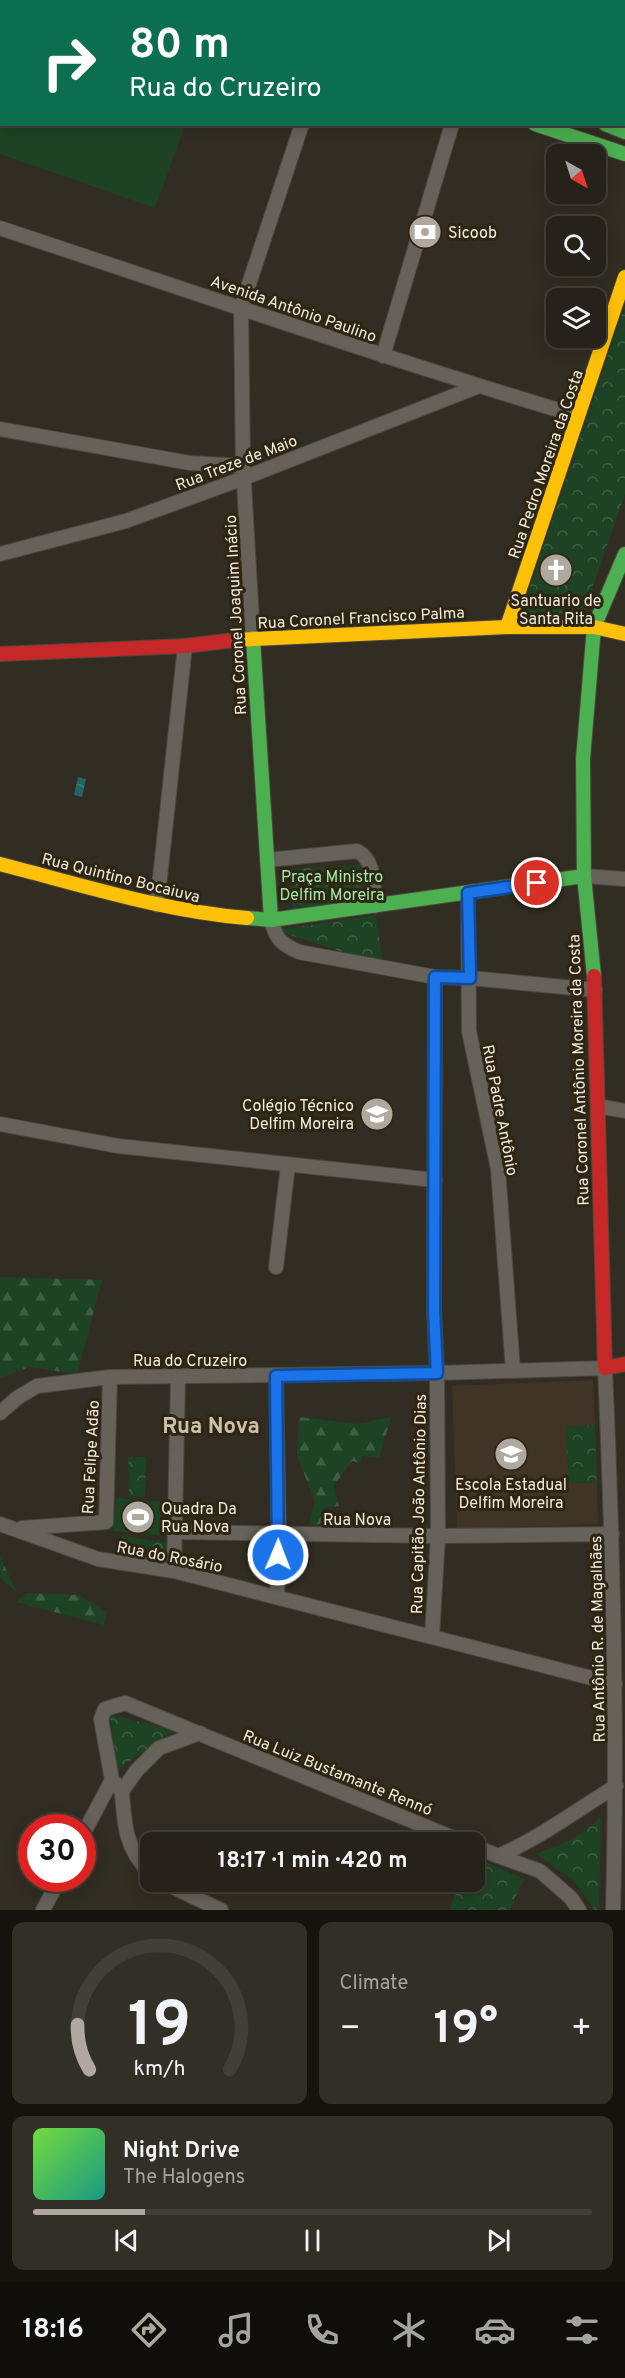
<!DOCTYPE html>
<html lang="en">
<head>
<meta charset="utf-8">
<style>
	body { margin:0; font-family:Overpass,sans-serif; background:#322f27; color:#f1f3f6; height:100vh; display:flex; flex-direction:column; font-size:22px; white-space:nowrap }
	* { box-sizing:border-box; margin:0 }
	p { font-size:20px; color:#a4a4a2 }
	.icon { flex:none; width:33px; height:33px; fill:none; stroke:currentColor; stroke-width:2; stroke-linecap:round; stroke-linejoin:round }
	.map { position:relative; height:1910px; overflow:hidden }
	.details { display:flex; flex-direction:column; gap:12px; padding:12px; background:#15130e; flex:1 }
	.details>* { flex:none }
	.banner { position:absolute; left:0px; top:0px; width:626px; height:126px; box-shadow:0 3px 15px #0003,0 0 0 2px #423f39; background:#0b6e4f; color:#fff; overflow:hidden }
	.needle { width:39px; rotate:141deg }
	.controls { position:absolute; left:546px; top:144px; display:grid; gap:12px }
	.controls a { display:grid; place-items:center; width:60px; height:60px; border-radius:12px; background:#26221a; box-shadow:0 3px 15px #0003,0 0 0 2px #423f39; font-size:30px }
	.speed { position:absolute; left:18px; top:1814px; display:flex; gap:12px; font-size:30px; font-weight:700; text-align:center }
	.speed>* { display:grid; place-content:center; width:78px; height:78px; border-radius:50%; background:#26221a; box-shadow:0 3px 15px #0003,0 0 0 2px #423f39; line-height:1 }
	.speed .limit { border:9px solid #d22; background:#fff; color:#111 }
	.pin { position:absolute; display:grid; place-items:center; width:51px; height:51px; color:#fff; margin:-26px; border:3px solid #fff; border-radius:50%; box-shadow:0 2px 6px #0007 }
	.me { position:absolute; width:66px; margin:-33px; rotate:1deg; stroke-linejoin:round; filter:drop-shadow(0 0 4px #0008) }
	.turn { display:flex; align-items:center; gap:21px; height:126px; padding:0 30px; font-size:27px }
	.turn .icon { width:78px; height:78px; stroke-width:2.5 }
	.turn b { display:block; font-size:42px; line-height:51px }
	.big { font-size:45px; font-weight:700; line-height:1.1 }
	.details .tile { flex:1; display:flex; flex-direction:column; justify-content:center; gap:9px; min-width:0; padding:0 21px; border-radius:12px; background:#322f27 }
	.details .dial { align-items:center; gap:0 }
	.dial svg { height:156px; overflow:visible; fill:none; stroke:#423f39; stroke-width:7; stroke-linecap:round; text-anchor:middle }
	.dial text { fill:#f1f3f6; stroke:none }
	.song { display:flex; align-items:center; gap:18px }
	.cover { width:72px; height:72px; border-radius:9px; background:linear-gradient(135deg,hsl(100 70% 55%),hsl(170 70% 35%)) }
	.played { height:6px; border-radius:3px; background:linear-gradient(90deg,#aea89e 20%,#423f39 20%) }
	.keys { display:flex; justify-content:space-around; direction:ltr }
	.heat { display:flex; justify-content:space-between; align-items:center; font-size:33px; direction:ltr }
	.details .tiles { flex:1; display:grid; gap:12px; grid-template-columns:1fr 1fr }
	.tile:last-child { grid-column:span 2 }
	.trip { position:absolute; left:140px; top:1832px; width:345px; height:60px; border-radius:12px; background:#26221a; box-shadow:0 3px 15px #0003,0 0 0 2px #423f39; font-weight:700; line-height:60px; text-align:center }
	.tab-bar { display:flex; height:96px; justify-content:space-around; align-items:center; background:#0f0e0a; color:#a4a4a2 }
	.tab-bar .icon { width:42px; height:42px }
	.tab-bar .selected { color:#aea89e }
	.tab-bar b { font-size:27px; color:#f1f3f6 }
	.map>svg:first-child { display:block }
	.education { fill:#403426 }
	.forest { fill:url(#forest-firs) }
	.park { fill:url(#park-crowns) }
	.pitch { fill:#1d4324 }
	.water { fill:url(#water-waves) }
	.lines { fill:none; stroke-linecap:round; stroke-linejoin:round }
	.street-casing { stroke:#4c483e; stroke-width:16 }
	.fast-casing { stroke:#4c483e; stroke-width:16 }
	.slow-casing { stroke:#4c483e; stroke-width:16 }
	.jam-casing { stroke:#4c483e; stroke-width:16 }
	.street { stroke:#66625a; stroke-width:14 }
	.fast { stroke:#4caf50; stroke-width:14 }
	.slow { stroke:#ffc107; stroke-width:14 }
	.jam { stroke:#c62828; stroke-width:14 }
	.route-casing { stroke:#114b97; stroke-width:15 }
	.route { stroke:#1a73e8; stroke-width:10 }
	.labels { text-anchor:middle; stroke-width:6; stroke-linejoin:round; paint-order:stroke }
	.poi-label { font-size:16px; fill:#f1ebe0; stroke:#2e2512; text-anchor:start }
	.street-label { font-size:16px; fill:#f1ebe0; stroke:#2e2512 }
	.park-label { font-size:16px; fill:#a0ebab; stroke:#2e2512 }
	.district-label { font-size:22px; font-weight:bold; fill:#cbc0a9; stroke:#2e2512 }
</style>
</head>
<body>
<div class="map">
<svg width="625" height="1910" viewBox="0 0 625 1910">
	<defs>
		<pattern id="forest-firs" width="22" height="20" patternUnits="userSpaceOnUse" patternTransform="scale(1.5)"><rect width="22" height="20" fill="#1d4324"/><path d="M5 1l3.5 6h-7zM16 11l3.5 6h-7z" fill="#3e5e44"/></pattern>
		<pattern id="park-crowns" width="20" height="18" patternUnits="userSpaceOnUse" patternTransform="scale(1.5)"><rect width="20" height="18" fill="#1d4324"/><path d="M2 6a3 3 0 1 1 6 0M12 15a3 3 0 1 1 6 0" fill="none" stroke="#3e5e44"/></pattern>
		<pattern id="water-waves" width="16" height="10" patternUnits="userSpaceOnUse" patternTransform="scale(1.5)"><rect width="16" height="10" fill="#236363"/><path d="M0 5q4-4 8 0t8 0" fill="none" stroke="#437a79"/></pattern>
	</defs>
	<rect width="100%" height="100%" fill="#322d22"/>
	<polygon class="education" points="593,1380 595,1425 566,1427 569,1483 597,1482 598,1524 457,1529 452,1386"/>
	<g class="forest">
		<polygon points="0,1277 102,1280 77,1374 30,1367 0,1378"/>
		<polygon points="299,1417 358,1424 391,1417 379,1458 362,1456 360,1463 352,1461 333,1487 339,1506 323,1508 320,1524 309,1525 315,1501 297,1456"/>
		<polygon points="0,1557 17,1592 0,1577"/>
		<polygon points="27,1593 78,1595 107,1612 104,1625 16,1602"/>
	</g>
	<g class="park">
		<polygon points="625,305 625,494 581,621 520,617"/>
		<polygon points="361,865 364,902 293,908 289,869"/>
		<polygon points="376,915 383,965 284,933 283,929"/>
		<polygon points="595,1425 597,1482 568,1483 566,1427"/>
		<polygon points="128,1457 146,1457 145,1496 129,1497"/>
		<polygon points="122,1536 167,1543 165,1564 119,1553"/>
		<polygon points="110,1715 174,1730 117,1770"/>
		<path d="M601,1817L599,1910H595L574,1881L536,1854C564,1844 580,1837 601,1817Z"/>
		<polygon points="474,1857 524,1879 510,1910 449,1910 462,1881 474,1881"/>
	</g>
	<g class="pitch">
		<polygon points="0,0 131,1 2,2 2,124 185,125 155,208 0,154"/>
		<polygon points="116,1498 163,1502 159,1535 113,1531"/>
	</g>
	<polygon class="water" points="78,777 86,779 82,797 74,795"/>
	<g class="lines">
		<g class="street-casing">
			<g id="street">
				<polyline points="222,2 223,0"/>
				<polyline points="344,2 344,0"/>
				<polyline points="493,2 493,0"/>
				<path d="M0,228C193,292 384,358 578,416"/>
				<polyline points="383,356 452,124"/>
				<polyline points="0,429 190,463 243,466"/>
				<polyline points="0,554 126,521 244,478 479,386"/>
				<polyline points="253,638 243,466 241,308 302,124"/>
				<path d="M267,860L357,851C376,860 373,887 375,906"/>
				<polyline points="584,876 625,879"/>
				<polyline points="468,893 469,1031 498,1169 513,1370"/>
				<polyline points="157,905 185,646"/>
				<path d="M271,920C276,939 281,944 299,952L435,977L470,978L595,990"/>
				<polyline points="598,1106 625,1111"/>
				<polyline points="0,1124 118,1146 435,1180"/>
				<polyline points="276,1267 288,1165"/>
				<polyline points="276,1376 279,1534 277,1597"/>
				<path d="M0,1413L17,1398L37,1386L110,1377L437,1373L605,1368C613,1549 618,1729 613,1910"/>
				<polyline points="0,1524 98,1559 174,1571 615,1684"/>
				<polyline points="22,1528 106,1522 110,1377"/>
				<polyline points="174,1532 438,1536 612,1534"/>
				<polyline points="174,1571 178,1377"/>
				<polyline points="432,1637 438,1536 437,1373 434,1309 435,977"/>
				<polyline points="122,1791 112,1780 101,1719 105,1709 125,1703 463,1842"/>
				<polyline points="122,1791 137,1770 159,1748 200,1733"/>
				<path d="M122,1791C124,1822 125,1850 150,1872"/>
				<polyline points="82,1836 112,1780"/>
				<path d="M474,1846L498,1856C540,1838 577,1810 616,1786"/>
				<polyline points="498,1856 540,1871 571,1898 579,1910"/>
				<polyline points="160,1881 221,1910"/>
				<polyline points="43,1910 60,1878"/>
			</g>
		</g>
		<g class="fast-casing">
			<g id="fast">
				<polyline points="535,124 625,154"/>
				<polyline points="605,124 625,132"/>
				<polyline points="253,638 271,920"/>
				<polyline points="247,918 271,920 584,876"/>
				<polyline points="594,976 584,876 583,759 594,627 625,554"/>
			</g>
		</g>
		<g class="slow-casing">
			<g id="slow">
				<polyline points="179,0 183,2"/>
				<polyline points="248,0 252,2"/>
				<polyline points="507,627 625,277"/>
				<polyline points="235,640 507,627 594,627 625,634"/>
				<path d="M0,864C82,885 163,911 247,918"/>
			</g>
		</g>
		<g class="jam-casing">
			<g id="jam">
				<polyline points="0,654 185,646 235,640"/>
				<polyline points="594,976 605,1368 625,1364"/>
			</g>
		</g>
		<use href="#street" class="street"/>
		<use href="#fast" class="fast"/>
		<use href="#slow" class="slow"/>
		<use href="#jam" class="jam"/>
	</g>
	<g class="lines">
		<g class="route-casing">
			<polyline id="route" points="278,1555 276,1376 437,1373 434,1309 435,977 470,978 468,893 537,883"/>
		</g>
		<use href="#route" class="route"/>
	</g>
	<defs>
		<g id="bank-disc" transform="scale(1.725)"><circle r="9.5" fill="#aea89e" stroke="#2e2512"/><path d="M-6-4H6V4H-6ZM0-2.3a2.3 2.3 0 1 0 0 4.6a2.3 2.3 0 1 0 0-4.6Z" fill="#fff"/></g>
		<g id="church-disc" transform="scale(1.725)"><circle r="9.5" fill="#aea89e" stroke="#2e2512"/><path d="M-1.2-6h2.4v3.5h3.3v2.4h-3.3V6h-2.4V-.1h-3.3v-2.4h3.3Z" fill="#fff"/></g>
		<g id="university-disc" transform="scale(1.725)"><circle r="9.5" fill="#aea89e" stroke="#2e2512"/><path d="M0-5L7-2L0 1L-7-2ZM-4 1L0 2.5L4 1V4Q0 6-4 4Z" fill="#fff"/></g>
		<g id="school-disc" transform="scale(1.725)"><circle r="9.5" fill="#aea89e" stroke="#2e2512"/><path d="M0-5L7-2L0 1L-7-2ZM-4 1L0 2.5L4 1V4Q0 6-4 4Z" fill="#fff"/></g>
		<g id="stadium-disc" transform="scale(1.725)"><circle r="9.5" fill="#aea89e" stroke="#2e2512"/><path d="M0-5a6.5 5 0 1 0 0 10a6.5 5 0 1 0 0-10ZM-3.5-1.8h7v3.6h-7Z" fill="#fff"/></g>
	</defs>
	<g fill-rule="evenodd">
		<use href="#bank-disc" x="425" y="232"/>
		<use href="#church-disc" x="556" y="570"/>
		<use href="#university-disc" x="377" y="1114"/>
		<use href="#school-disc" x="511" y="1454"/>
		<use href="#stadium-disc" x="138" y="1517"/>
	</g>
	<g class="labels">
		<g class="poi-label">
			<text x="448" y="238">Sicoob</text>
			<text x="556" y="606" text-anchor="middle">Santuario de<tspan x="556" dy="18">Santa Rita</tspan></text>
			<text x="354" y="1111" text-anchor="end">Colégio Técnico<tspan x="354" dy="18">Delfim Moreira</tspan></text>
			<text x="511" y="1490" text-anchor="middle">Escola Estadual<tspan x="511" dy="18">Delfim Moreira</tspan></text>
			<text x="161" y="1514">Quadra Da<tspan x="161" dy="18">Rua Nova</tspan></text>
		</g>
		<g class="street-label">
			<text transform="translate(294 308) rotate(19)" y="6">Avenida Antônio Paulino</text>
			<text transform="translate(236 462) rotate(-21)" y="6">Rua Treze de Maio</text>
			<text transform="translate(545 464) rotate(-71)" y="6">Rua Pedro Moreira da Costa</text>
			<text transform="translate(235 615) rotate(-93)" y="6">Rua Coronel Joaquim Inácio</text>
			<text transform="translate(361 617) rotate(-3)" y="6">Rua Coronel Francisco Palma</text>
			<text transform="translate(121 877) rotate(14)" y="6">Rua Quintino Bocaiuva</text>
			<text transform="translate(578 1070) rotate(-92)" y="6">Rua Coronel Antônio Moreira da Costa</text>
			<text transform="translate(501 1110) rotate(79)" y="6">Rua Padre Antônio</text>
			<text x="190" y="1366">Rua do Cruzeiro</text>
			<text transform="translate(90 1457) rotate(-87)" y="6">Rua Felipe Adão</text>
			<text transform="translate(418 1504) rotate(-89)" y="6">Rua Capitão João Antônio Dias</text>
			<text x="357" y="1525">Rua Nova</text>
			<text transform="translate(170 1556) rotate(11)" y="6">Rua do Rosário</text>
			<text transform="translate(597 1639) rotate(-91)" y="6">Rua Antônio R. de Magalhães</text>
			<text transform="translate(338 1772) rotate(22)" y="6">Rua Luiz Bustamante Rennó</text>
		</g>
		<g class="park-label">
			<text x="332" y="882">Praça Ministro<tspan x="332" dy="18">Delfim Moreira</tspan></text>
		</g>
		<g class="district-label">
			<text x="211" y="1433">Rua Nova</text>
		</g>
	</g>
</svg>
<div class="controls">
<a><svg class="needle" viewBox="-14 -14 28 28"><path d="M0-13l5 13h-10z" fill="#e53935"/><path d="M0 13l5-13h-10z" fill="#a4a4a2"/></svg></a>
<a><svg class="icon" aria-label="search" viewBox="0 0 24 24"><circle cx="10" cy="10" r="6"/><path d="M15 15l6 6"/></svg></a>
<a><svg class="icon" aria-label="layers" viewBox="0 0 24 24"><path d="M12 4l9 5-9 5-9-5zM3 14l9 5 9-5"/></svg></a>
</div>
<div class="speed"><div class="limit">30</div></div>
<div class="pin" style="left:537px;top:883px;background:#d93025"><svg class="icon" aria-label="arrive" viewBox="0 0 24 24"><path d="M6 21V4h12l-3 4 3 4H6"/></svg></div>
<svg class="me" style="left:278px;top:1555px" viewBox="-20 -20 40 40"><circle r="17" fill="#1a73e8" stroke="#fff" stroke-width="3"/><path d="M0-11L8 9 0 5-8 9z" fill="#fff"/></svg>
<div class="trip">18:17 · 1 min · 420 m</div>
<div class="banner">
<div class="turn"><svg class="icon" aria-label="right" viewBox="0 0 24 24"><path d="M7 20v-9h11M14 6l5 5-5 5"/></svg><div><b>80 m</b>Rua do Cruzeiro</div></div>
</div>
</div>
<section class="details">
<div class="tiles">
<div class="tile dial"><svg viewBox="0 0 100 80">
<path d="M14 69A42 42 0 1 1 86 69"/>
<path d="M14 69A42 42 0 0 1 8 46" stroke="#aea89e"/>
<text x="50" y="56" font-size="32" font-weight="700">19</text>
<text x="50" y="72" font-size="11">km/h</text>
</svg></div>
<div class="tile"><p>Climate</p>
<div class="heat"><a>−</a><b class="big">19°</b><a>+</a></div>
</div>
<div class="tile">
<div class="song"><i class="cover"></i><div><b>Night Drive</b><p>The Halogens</p></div></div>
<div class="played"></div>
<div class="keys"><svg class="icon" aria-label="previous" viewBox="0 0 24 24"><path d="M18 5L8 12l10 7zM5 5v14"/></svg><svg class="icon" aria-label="pause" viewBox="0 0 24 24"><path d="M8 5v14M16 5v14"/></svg><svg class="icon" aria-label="next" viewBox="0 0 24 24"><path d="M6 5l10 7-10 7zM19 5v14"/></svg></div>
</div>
</div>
</section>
<nav class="tab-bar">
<b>18:16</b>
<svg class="icon selected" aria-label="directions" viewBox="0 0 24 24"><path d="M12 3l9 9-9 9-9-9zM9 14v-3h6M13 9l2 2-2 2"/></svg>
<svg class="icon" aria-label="music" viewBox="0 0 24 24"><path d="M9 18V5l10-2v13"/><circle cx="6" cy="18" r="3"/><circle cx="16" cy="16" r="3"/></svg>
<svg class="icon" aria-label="phone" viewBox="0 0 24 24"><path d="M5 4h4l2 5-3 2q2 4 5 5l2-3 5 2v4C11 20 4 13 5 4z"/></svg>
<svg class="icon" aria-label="climate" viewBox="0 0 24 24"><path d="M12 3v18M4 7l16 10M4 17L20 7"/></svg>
<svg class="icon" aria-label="car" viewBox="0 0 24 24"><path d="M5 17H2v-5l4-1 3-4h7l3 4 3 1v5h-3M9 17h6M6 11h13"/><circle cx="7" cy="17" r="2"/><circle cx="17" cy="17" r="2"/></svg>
<svg class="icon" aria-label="filters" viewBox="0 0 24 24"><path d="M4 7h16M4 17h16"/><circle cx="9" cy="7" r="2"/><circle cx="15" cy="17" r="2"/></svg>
</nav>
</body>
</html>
